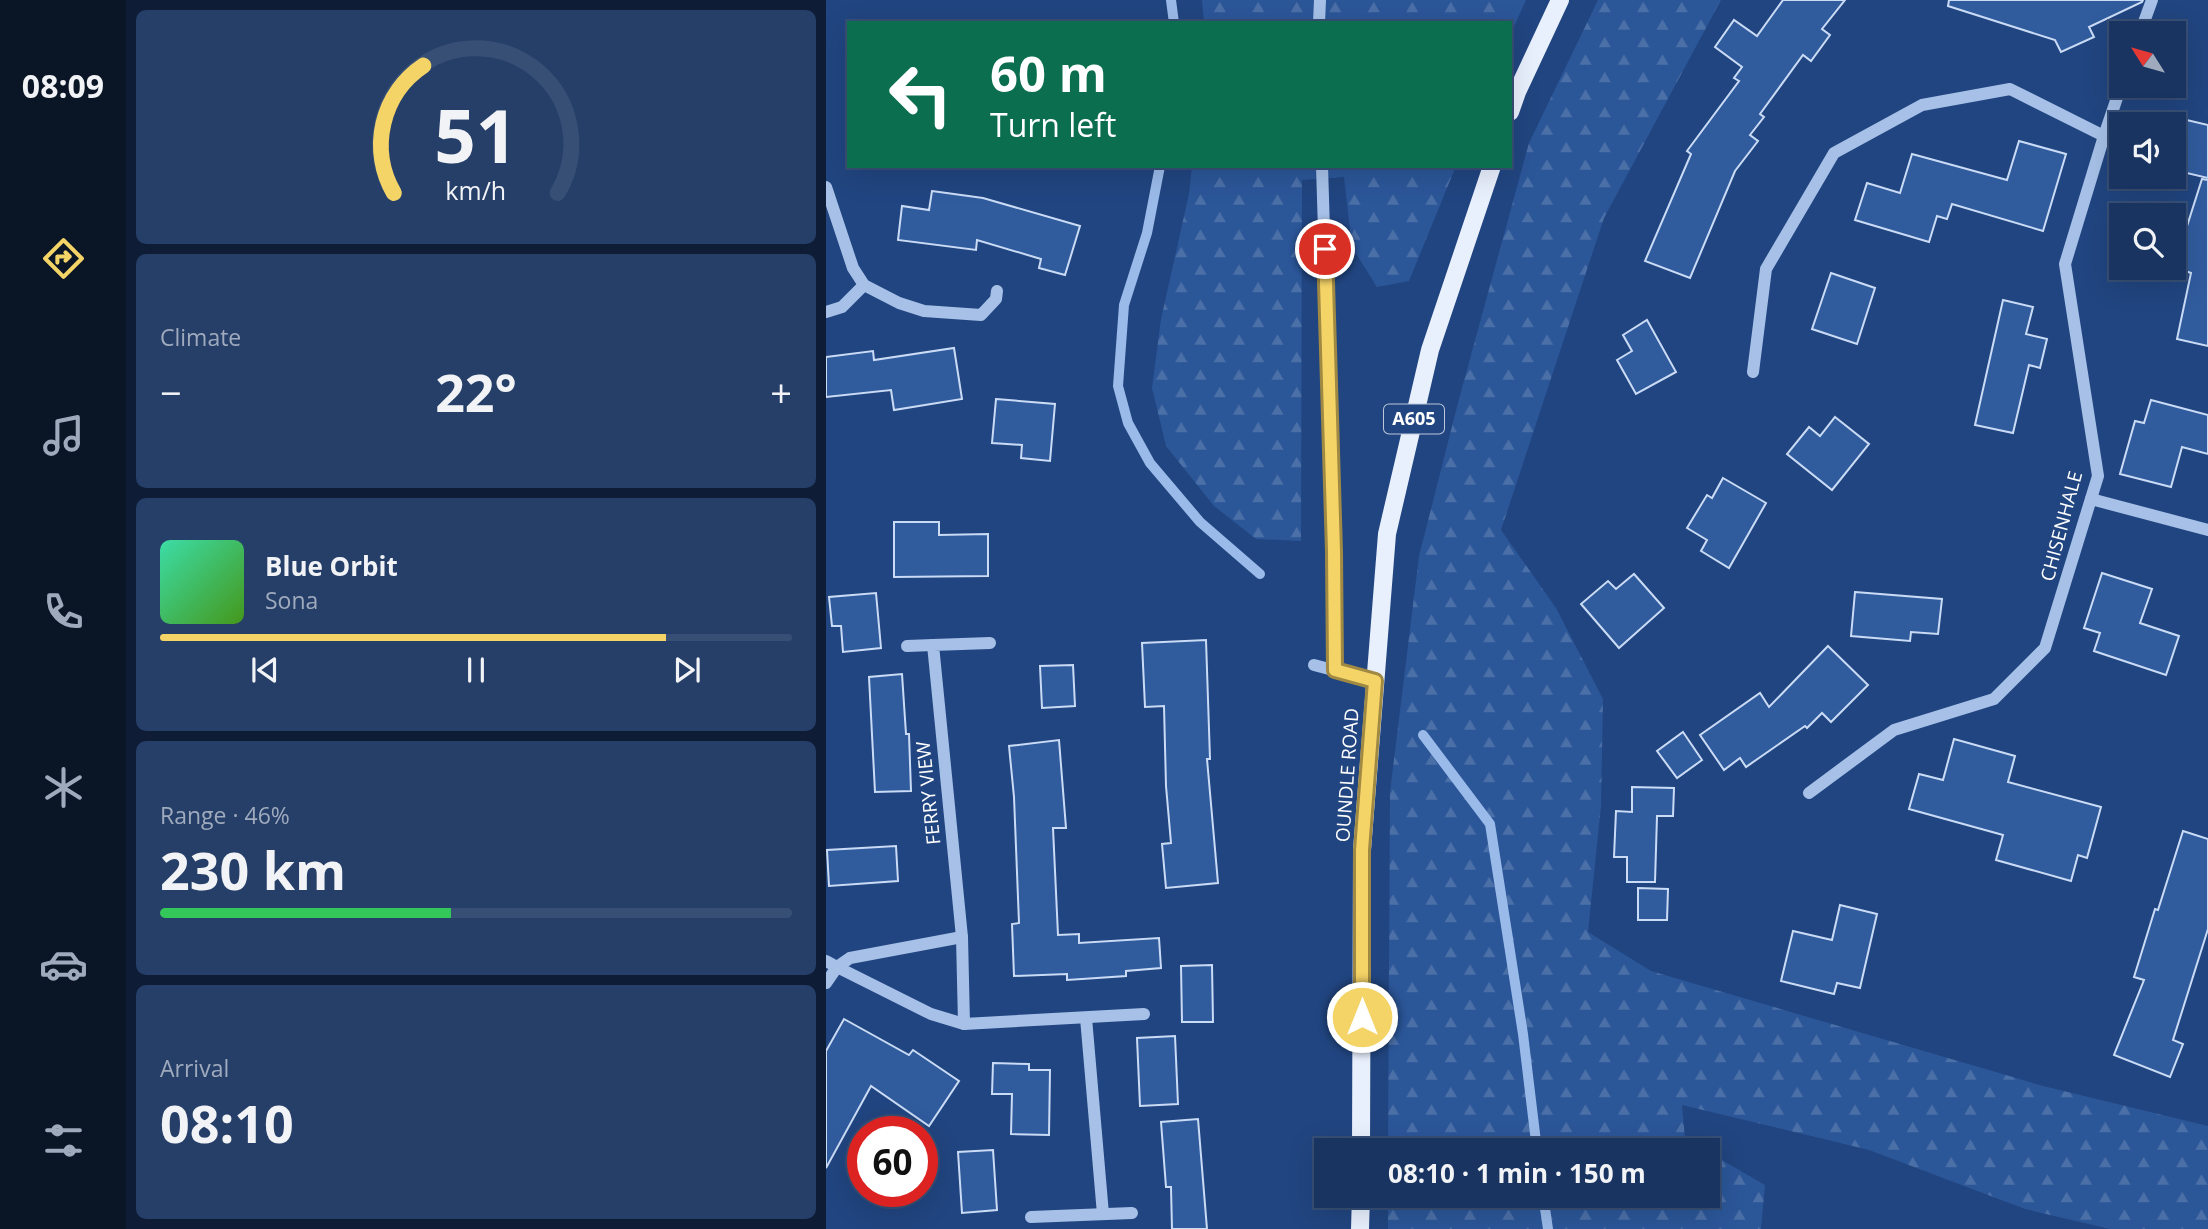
<!DOCTYPE html>
<html lang="en">
<head>
<meta charset="utf-8">
<style>
	body { margin:0; font-family:"Open Sans",sans-serif; background:#263f69; color:#f1f3f6; height:100vh; display:flex; flex-direction:column; font-size:26px; white-space:nowrap }
	* { box-sizing:border-box; margin:0 }
	p { font-size:23px; color:#9faabd }
	.icon { flex:none; width:38px; height:38px; fill:none; stroke:currentColor; stroke-width:2; stroke-linecap:round; stroke-linejoin:round }
	.map { position:relative; flex:1; overflow:hidden }
	.drawer { display:flex; flex-direction:column; gap:10px; padding:10px; background:#0e1d35; width:700px }
	.drawer>* { flex:none }
	.top-card { position:absolute; left:21px; top:21px; width:665px; height:147px; border-radius:0px; box-shadow:0 7px 28px #0002,0 0 0 2px #374f75; background:#0b6e4f; color:#fff; overflow:hidden }
	.needle { width:46px; rotate:307deg }
	.controls { position:absolute; left:1283px; top:21px; display:grid; gap:14px }
	.controls a { display:grid; place-items:center; width:77px; height:77px; border-radius:0px; background:#193460; box-shadow:0 7px 28px #0002,0 0 0 2px #374f75; font-size:35px }
	.speed { position:absolute; left:21px; top:1116px; display:flex; gap:14px; font-size:35px; font-weight:700; text-align:center }
	.speed>* { display:grid; place-content:center; width:91px; height:91px; border-radius:50%; background:#193460; box-shadow:0 7px 28px #0002,0 0 0 2px #374f75; line-height:1 }
	.speed .limit { border:10px solid #d22; background:#fff; color:#111 }
	.pin { position:absolute; display:grid; place-items:center; width:60px; height:60px; color:#fff; margin:-30px; border:4px solid #fff; border-radius:50%; box-shadow:0 2px 7px #0007 }
	.me { position:absolute; width:77px; margin:-38px; rotate:0deg; stroke-linejoin:round; filter:drop-shadow(0 0 5px #0008) }
	.turn { display:flex; align-items:center; gap:24px; height:147px; padding:0 28px; font-size:32px }
	.turn .icon { width:91px; height:91px; stroke-width:2.5 }
	.turn b { display:block; font-size:49px; line-height:60px }
	.big { font-size:52px; font-weight:700; line-height:1.1 }
	.drawer .tile { flex:1; display:flex; flex-direction:column; justify-content:center; gap:10px; min-width:0; padding:0 24px; border-radius:10px; background:#263f69 }
	.drawer .dial { align-items:center; gap:0 }
	.dial svg { height:182px; overflow:visible; fill:none; stroke:#374f75; stroke-width:7; stroke-linecap:round; text-anchor:middle }
	.dial text { fill:#f1f3f6; stroke:none }
	.song { display:flex; align-items:center; gap:21px }
	.cover { width:84px; height:84px; border-radius:10px; background:linear-gradient(135deg,hsl(160 70% 55%),hsl(100 70% 35%)) }
	.played { height:7px; border-radius:4px; background:linear-gradient(90deg,#f4d367 80%,#374f75 80%) }
	.keys { display:flex; justify-content:space-around; direction:ltr }
	.heat { display:flex; justify-content:space-between; align-items:center; font-size:38px; direction:ltr }
	.charge { height:10px; border-radius:5px; background:linear-gradient(90deg,#34c759 46%,#374f75 0) }
	.trip { position:absolute; left:488px; top:1138px; width:406px; height:70px; border-radius:0px; background:#193460; box-shadow:0 7px 28px #0002,0 0 0 2px #374f75; font-weight:700; line-height:70px; text-align:center }
	main { display:flex; flex:1; min-height:0 }
	.tab-bar { display:flex; flex-direction:column; width:126px; justify-content:space-around; align-items:center; background:#0a1526; color:#9faabd }
	.tab-bar .icon { width:49px; height:49px }
	.tab-bar .on { color:#f4d367 }
	.tab-bar b { font-size:32px; color:#f1f3f6 }
	.map>svg:first-child { display:block }
	.forest { fill:url(#forest-firs) }
	.lines { fill:none; stroke-linecap:round; stroke-linejoin:round }
	.stream { stroke:#9abae9; stroke-width:10 }
	.building { fill:#305b9d; stroke:#cadbf6; stroke-width:2 }
	.minor { stroke:#a6c0e7; stroke-width:12 }
	.major { stroke:#e8effd; stroke-width:18 }
	.route-casing { stroke:#9f8943; stroke-width:18 }
	.route { stroke:#f4d367; stroke-width:12 }
	.labels { text-anchor:middle; stroke-width:7; stroke-linejoin:round; paint-order:stroke }
	.shield { fill:#214580; stroke:#bcc7d9; stroke-width:2 }
	.shield-label { font-size:18px; font-weight:bold; fill:#fff }
	.street-label { font-size:19px; fill:#fff; stroke:#214580 }
</style>
</head>
<body>
<main>
<nav class="tab-bar">
<b>08:09</b>
<svg class="icon on" aria-label="directions" viewBox="0 0 24 24"><path d="M12 3l9 9-9 9-9-9zM9 14v-3h6M13 9l2 2-2 2"/></svg>
<svg class="icon" aria-label="music" viewBox="0 0 24 24"><path d="M9 18V5l10-2v13"/><circle cx="6" cy="18" r="3"/><circle cx="16" cy="16" r="3"/></svg>
<svg class="icon" aria-label="phone" viewBox="0 0 24 24"><path d="M5 4h4l2 5-3 2q2 4 5 5l2-3 5 2v4C11 20 4 13 5 4z"/></svg>
<svg class="icon" aria-label="climate" viewBox="0 0 24 24"><path d="M12 3v18M4 7l16 10M4 17L20 7"/></svg>
<svg class="icon" aria-label="car" viewBox="0 0 24 24"><path d="M5 17H2v-5l4-1 3-4h7l3 4 3 1v5h-3M9 17h6M6 11h13"/><circle cx="7" cy="17" r="2"/><circle cx="17" cy="17" r="2"/></svg>
<svg class="icon" aria-label="filters" viewBox="0 0 24 24"><path d="M4 7h16M4 17h16"/><circle cx="9" cy="7" r="2"/><circle cx="15" cy="17" r="2"/></svg>
</nav>
<section class="drawer">
<div class="tile dial"><svg viewBox="0 0 100 80">
<path d="M14 69A42 42 0 1 1 86 69"/>
<path d="M14 69A42 42 0 0 1 27 13" stroke="#f4d367"/>
<text x="50" y="56" font-size="32" font-weight="700">51</text>
<text x="50" y="72" font-size="11">km/h</text>
</svg></div>
<div class="tile"><p>Climate</p>
<div class="heat"><a>−</a><b class="big">22°</b><a>+</a></div>
</div>
<div class="tile">
<div class="song"><i class="cover"></i><div><b>Blue Orbit</b><p>Sona</p></div></div>
<div class="played"></div>
<div class="keys"><svg class="icon" aria-label="previous" viewBox="0 0 24 24"><path d="M18 5L8 12l10 7zM5 5v14"/></svg><svg class="icon" aria-label="pause" viewBox="0 0 24 24"><path d="M8 5v14M16 5v14"/></svg><svg class="icon" aria-label="next" viewBox="0 0 24 24"><path d="M6 5l10 7-10 7zM19 5v14"/></svg></div>
</div>
<div class="tile"><p>Range · 46%</p><b class="big">230 km</b><div class="charge"></div></div>
<div class="tile"><p>Arrival</p><b class="big">08:10</b></div>
</section>
<div class="map">
<svg width="1382" height="1229" viewBox="0 0 1382 1229">
	<defs>
		<pattern id="forest-firs" width="22" height="20" patternUnits="userSpaceOnUse" patternTransform="scale(1.75)"><rect width="22" height="20" fill="#2b5698"/><path d="M5 1l3.5 6h-7zM16 11l3.5 6h-7z" fill="#4b6fa7"/></pattern>
	</defs>
	<rect width="100%" height="100%" fill="#214580"/>
	<g class="forest">
		<polygon points="376,0 700,0 684,35 684,23 378,23"/>
		<polygon points="772,0 895,0 778,218 675,530 730,608 777,699 775,806 762,932 825,971 1217,1086 1382,1126 1382,1229 1284,1229 1199,1209 1043,1150 856,1105 859,1139 878,1150 562,1150 564,792 593,556 633,399 703,143"/>
		<polygon points="366,166 630,166 583,281 551,287 526,247 518,177 476,180 475,541 430,539 388,506 340,446 326,388 335,319 363,194"/>
		<polygon points="882,1152 939,1185 935,1229 562,1229 562,1195 882,1195"/>
	</g>
	<g class="lines">
		<g class="stream">
			<polyline points="345,0 348,23"/>
			<polyline points="334,166 321,233 298,305 292,386 302,423 324,463 374,522 434,574"/>
			<polyline points="597,735 664,824 697,1034 711,1150"/>
			<polyline points="717,1195 722,1229"/>
		</g>
	</g>
	<g class="building">
		<polygon points="957,0 1019,0 996,29 1004,35 985,61 977,55 934,114 938,117 924,135 932,141 909,171 864,278 819,261 865,154 861,151 913,81 908,78 916,67 889,47 908,20 931,36"/>
		<polygon points="1123,0 1317,0 1316,2 1263,27 1268,37 1235,52 1229,40 1122,6"/>
		<polygon points="1348,117 1382,125 1382,178 1348,170"/>
		<polygon points="1193,141 1240,154 1217,231 1126,204 1121,219 1111,216 1103,242 1029,220 1041,183 1074,193 1086,154 1181,180"/>
		<polygon points="1376,179 1382,180 1382,346 1351,339 1365,273 1348,267"/>
		<polygon points="106,191 157,198 254,226 239,275 213,268 215,259 151,240 150,250 72,240 76,206 103,210"/>
		<polygon points="1005,273 1049,288 1031,344 986,329"/>
		<polygon points="1177,300 1207,307 1200,334 1221,339 1214,368 1203,365 1187,433 1149,425"/>
		<polygon points="821,320 850,372 810,394 791,360 806,351 797,335"/>
		<polygon points="128,348 136,399 68,410 65,390 0,397 0,357 47,351 48,360"/>
		<polygon points="170,399 229,404 224,461 195,458 196,445 166,443"/>
		<polygon points="1325,400 1382,415 1382,454 1356,447 1345,487 1294,474 1309,421 1318,423"/>
		<polygon points="1009,417 1043,444 1006,490 961,454 983,427 994,436"/>
		<polygon points="897,478 940,503 903,568 875,551 881,540 861,528 881,495 886,498"/>
		<polygon points="68,522 113,522 113,535 162,534 162,576 68,577"/>
		<polygon points="1276,573 1326,589 1314,623 1353,636 1340,675 1268,651 1274,633 1258,628"/>
		<polygon points="808,574 838,608 793,648 755,604 782,581 790,589"/>
		<polygon points="1029,592 1116,599 1112,634 1085,632 1084,641 1025,636"/>
		<polygon points="50,593 55,648 17,652 15,626 6,626 3,597"/>
		<polygon points="380,640 384,759 381,759 392,883 340,888 336,844 345,843 340,786 338,706 319,707 316,643"/>
		<polygon points="1002,646 1042,685 1005,722 996,713 981,728 979,726 920,767 914,758 898,770 874,735 934,693 943,707"/>
		<polygon points="247,665 249,706 216,708 214,666"/>
		<polygon points="76,674 80,734 83,734 85,791 49,792 43,677"/>
		<polygon points="857,732 876,760 851,778 831,751"/>
		<polygon points="1128,739 1189,756 1182,782 1275,807 1261,858 1252,855 1245,881 1170,860 1177,835 1083,809 1093,774 1117,780"/>
		<polygon points="233,740 240,828 227,828 232,935 253,934 253,943 333,938 335,968 300,971 300,976 256,979 241,980 241,974 188,976 186,924 193,923 188,797 183,746"/>
		<polygon points="806,787 848,788 847,816 831,816 829,882 801,882 801,857 788,857 790,811 806,812"/>
		<polygon points="1357,831 1382,839 1382,929 1347,1040 1357,1044 1344,1077 1288,1055 1318,980 1308,977 1329,909 1332,910"/>
		<polygon points="70,846 72,881 3,886 1,850"/>
		<polygon points="812,888 842,889 841,920 812,920"/>
		<polygon points="1014,905 1051,914 1034,988 1011,983 1008,994 955,981 967,931 1006,940"/>
		<polygon points="386,965 387,1022 356,1022 355,966"/>
		<polygon points="18,1019 83,1055 87,1050 133,1081 103,1126 45,1086 0,1168 0,1051"/>
		<polygon points="349,1036 352,1104 314,1106 311,1038"/>
		<polygon points="167,1063 203,1064 203,1070 224,1070 223,1135 185,1134 186,1094 166,1094"/>
		<polygon points="372,1119 381,1229 346,1229 345,1187 340,1187 335,1122"/>
		<polygon points="167,1150 171,1210 136,1213 132,1152"/>
	</g>
	<g class="lines">
		<g class="minor">
			<polyline points="493,23 494,0"/>
			<polyline points="1314,33 1326,0"/>
			<polyline points="496,166 508,552 509,670"/>
			<polyline points="0,187 27,268 38,285 73,303 98,311 155,315 170,299 171,291"/>
			<polyline points="0,312 16,307 38,285"/>
			<polyline points="927,372 940,269 1008,153 1096,105 1184,89 1278,136"/>
			<polyline points="1265,499 1382,530"/>
			<polyline points="164,643 107,645 136,937 138,1024 318,1014"/>
			<polyline points="81,646 107,645"/>
			<polyline points="488,665 549,681"/>
			<polyline points="983,793 1068,730 1168,699 1219,648 1272,476 1239,264 1278,136 1295,86"/>
			<polyline points="136,937 24,958 11,967 105,1014 138,1024"/>
			<polyline points="0,961 11,967 0,983"/>
			<polyline points="260,1018 277,1214"/>
			<polyline points="205,1217 306,1213"/>
		</g>
		<g class="major">
			<polyline points="684,112 691,92 734,0"/>
			<polyline points="535,1150 536,850 561,534 604,350 666,166"/>
			<polyline points="534,1229 535,1195"/>
		</g>
	</g>
	<g class="lines">
		<g class="route-casing">
			<polyline id="route" points="499,249 508,552 509,670 549,681 536,850 536,1017"/>
		</g>
		<use href="#route" class="route"/>
	</g>
	<g class="labels">
		<rect class="shield" x="558" y="404.5" width="60" height="29" rx="5"/>
		<g class="shield-label">
			<text x="588" y="425">A605</text>
		</g>
		<g class="street-label">
			<text transform="translate(1235 526) rotate(-75)" y="7">CHISENHALE</text>
			<text transform="translate(521 775) rotate(-86)" y="7">OUNDLE ROAD</text>
			<text transform="translate(102 793) rotate(-96)" y="7">FERRY VIEW</text>
		</g>
	</g>
</svg>
<div class="controls">
<a><svg class="needle" viewBox="-14 -14 28 28"><path d="M0-13l5 13h-10z" fill="#e53935"/><path d="M0 13l5-13h-10z" fill="#9faabd"/></svg></a>
<a><svg class="icon" aria-label="sound" viewBox="0 0 24 24"><path d="M4 9h4l5-4v14l-5-4H4zM17 9q2 3 0 6"/></svg></a>
<a><svg class="icon" aria-label="search" viewBox="0 0 24 24"><circle cx="10" cy="10" r="6"/><path d="M15 15l6 6"/></svg></a>
</div>
<div class="speed"><div class="limit">60</div></div>
<div class="pin" style="left:499px;top:249px;background:#d93025"><svg class="icon" aria-label="arrive" viewBox="0 0 24 24"><path d="M6 21V4h12l-3 4 3 4H6"/></svg></div>
<svg class="me" style="left:536px;top:1017px" viewBox="-20 -20 40 40"><circle r="17" fill="#f4d367" stroke="#fff" stroke-width="3"/><path d="M0-11L8 9 0 5-8 9z" fill="#fff"/></svg>
<div class="trip">08:10 · 1 min · 150 m</div>
<div class="top-card">
<div class="turn"><svg class="icon" aria-label="left" viewBox="0 0 24 24"><path d="M17 20v-9H6M10 6l-5 5 5 5"/></svg><div><b>60 m</b>Turn left</div></div>
</div>
</div>
</main>
</body>
</html>
